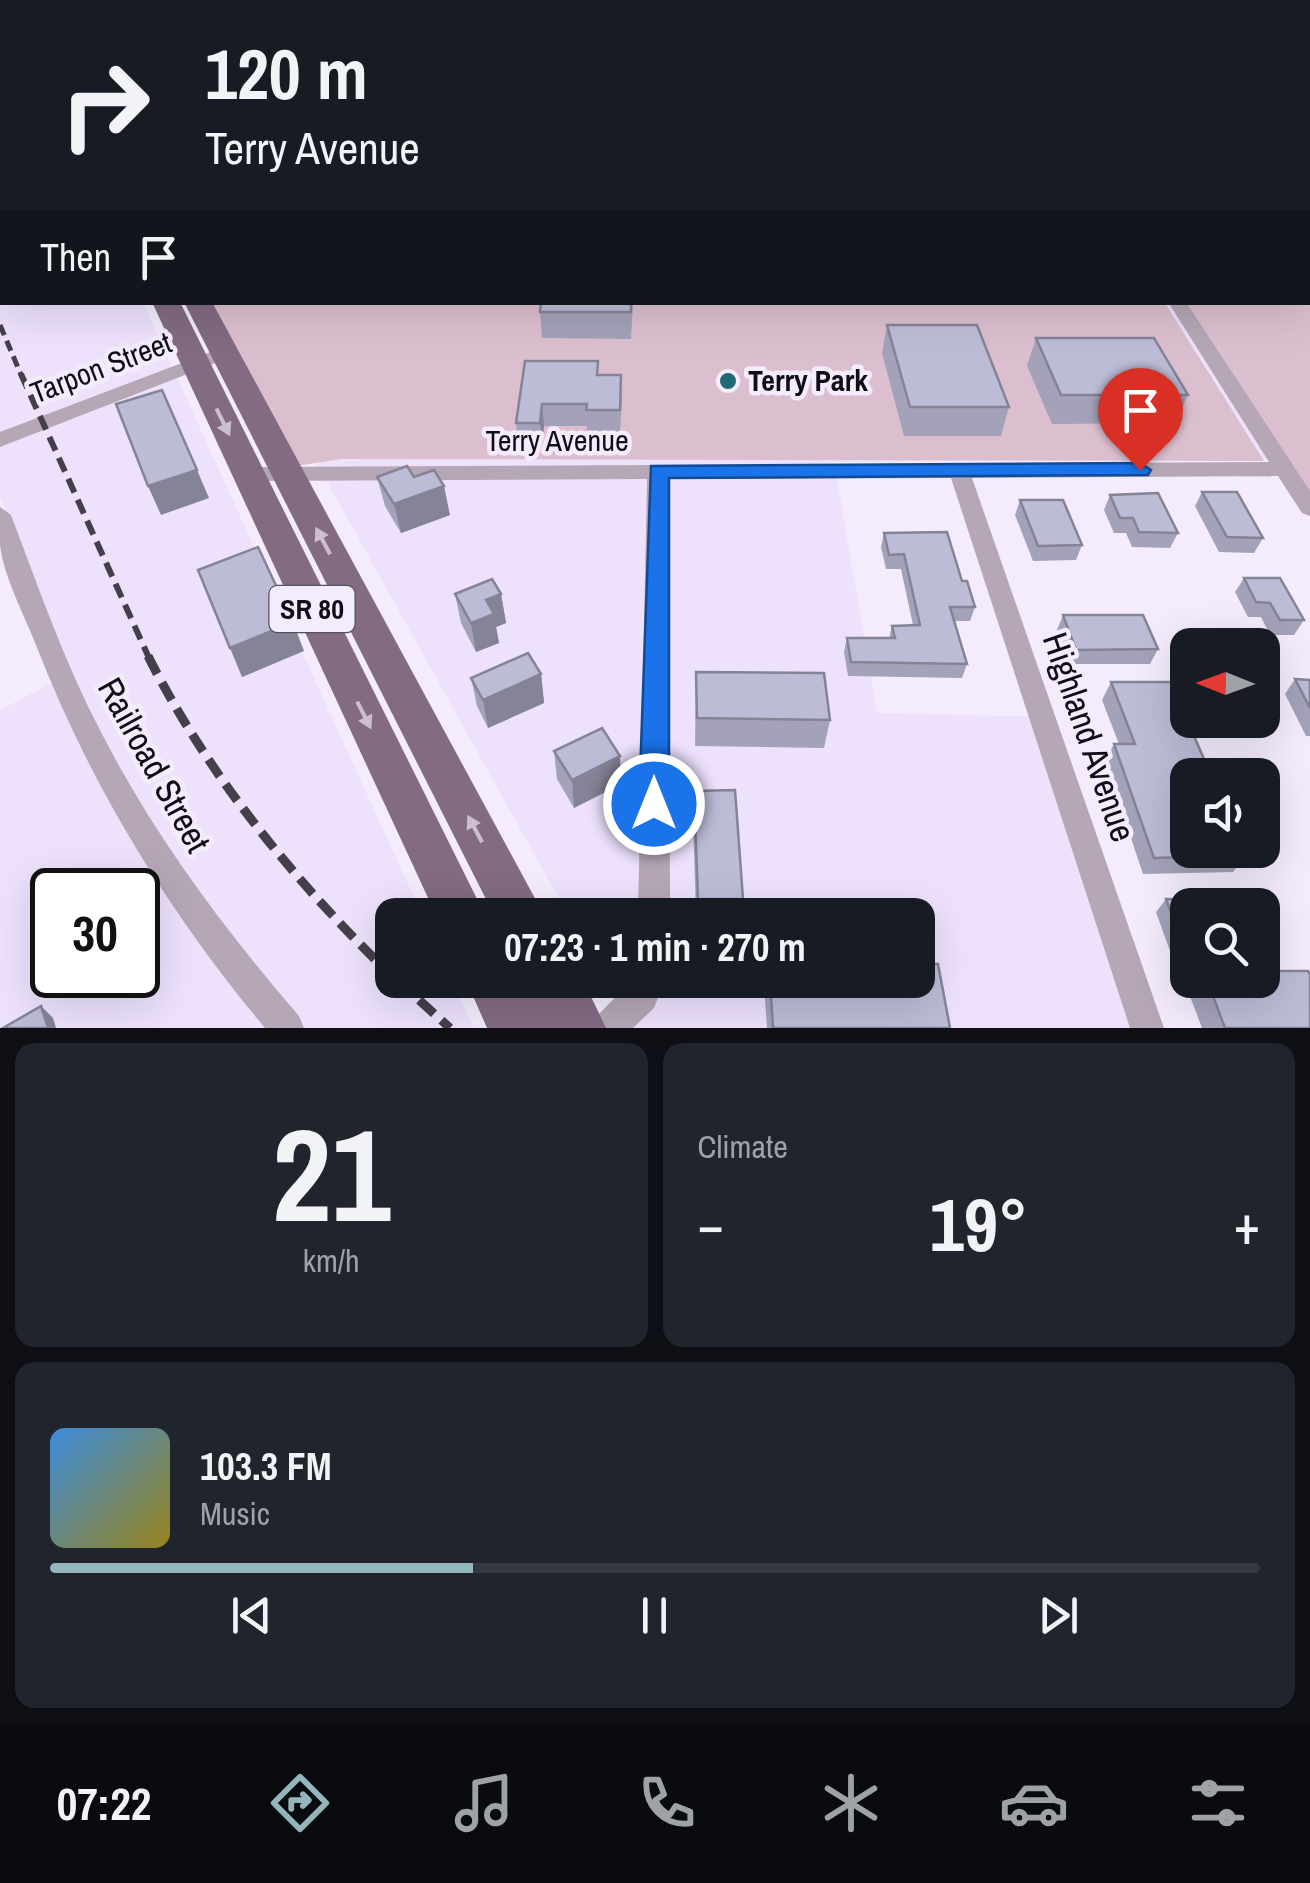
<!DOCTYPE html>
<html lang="en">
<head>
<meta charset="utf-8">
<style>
	body { margin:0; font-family:"Archivo Narrow",sans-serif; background:#20242c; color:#f1f3f6; height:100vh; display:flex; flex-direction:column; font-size:38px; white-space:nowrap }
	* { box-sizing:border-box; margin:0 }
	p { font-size:32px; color:#9ea1a6 }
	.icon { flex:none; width:55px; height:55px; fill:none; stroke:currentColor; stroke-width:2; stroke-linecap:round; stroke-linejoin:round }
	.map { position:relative; height:1028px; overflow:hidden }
	.panel { display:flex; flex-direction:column; gap:15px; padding:15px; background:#0d0f14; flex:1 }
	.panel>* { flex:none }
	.banner { position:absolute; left:0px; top:0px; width:1310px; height:305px; box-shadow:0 10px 40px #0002; background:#171b24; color:#f1f3f6; overflow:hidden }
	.needle { width:65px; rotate:271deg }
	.fabs { position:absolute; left:1170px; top:628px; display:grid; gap:20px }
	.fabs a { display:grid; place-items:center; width:110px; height:110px; border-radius:20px; background:#171b24; box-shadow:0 10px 40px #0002; font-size:50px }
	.speed { position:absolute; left:30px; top:868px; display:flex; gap:20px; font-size:50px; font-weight:700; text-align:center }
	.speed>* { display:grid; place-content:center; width:130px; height:130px; border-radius:50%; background:#171b24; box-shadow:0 10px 40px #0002; line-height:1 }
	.speed .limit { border:5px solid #111; border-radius:15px; background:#fff; color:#111 }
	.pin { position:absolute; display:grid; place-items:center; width:85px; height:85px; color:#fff; margin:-102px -42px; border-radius:50% 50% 50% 0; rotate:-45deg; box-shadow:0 0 10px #0007 }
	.pin .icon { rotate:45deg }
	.me { position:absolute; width:110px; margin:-55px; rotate:0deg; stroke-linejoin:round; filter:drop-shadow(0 0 8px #0008) }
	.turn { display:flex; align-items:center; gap:35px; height:210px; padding:0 40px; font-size:45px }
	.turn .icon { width:130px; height:130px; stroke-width:2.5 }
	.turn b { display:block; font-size:70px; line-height:85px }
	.then { display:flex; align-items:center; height:95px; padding:0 40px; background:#0003; gap:20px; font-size:38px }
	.big { font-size:75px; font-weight:700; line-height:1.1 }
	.panel .tile { flex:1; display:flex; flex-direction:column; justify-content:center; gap:15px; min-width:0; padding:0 35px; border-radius:20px; background:#20242c }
	.panel .dial { align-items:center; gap:0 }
	.dial b { font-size:130px; line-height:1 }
	.song { display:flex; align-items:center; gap:30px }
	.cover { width:120px; height:120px; border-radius:15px; background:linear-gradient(135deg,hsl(210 70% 55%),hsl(50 70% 35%)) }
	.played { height:10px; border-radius:5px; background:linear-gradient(90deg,#93b5bc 35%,#363941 35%) }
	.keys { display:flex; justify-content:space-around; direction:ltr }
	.heat { display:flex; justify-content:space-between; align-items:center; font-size:55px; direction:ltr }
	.panel .tiles { flex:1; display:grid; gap:15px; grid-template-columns:1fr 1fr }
	.tile:last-child { grid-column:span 2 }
	.trip { position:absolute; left:375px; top:898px; width:560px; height:100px; border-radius:20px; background:#171b24; box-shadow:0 10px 40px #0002; font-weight:700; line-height:100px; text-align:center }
	.tabs { display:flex; height:160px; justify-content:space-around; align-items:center; background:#090b0e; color:#9ea1a6 }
	.tabs .icon { width:70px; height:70px }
	.tabs .on { color:#93b5bc }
	.tabs b { font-size:45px; color:#f1f3f6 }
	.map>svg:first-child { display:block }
	.built { fill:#ede1fc; fill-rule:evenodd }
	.green { fill:#dcbfcf }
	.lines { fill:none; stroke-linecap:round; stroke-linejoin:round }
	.stream { stroke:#717a95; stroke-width:4 }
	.minor { fill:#b5a7b5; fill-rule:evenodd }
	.tertiary { fill:#b5a7b5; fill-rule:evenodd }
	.primary { fill:#826b83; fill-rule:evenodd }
	.rail-far2 { stroke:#443f4a; stroke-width:5; stroke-dasharray:11 6; stroke-linecap:butt }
	.rail-far1 { stroke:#443f4a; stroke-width:6; stroke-dasharray:15 8; stroke-linecap:butt }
	.rail { stroke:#443f4a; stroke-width:9; stroke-dasharray:20 10; stroke-linecap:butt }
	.wall { fill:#a3a2b9 }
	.shaded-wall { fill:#848496 }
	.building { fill:#bdbcd7; stroke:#848496; stroke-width:2.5 }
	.oneway { fill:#ccbfd2 }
	.route { fill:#1a73e8; stroke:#114b97; stroke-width:2.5 }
	.poi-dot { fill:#216a75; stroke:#f4ecfd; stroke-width:4 }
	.labels { text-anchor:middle; stroke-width:9; stroke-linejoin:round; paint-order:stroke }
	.shield { fill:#f4ecfd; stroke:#55505b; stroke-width:2.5 }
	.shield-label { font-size:28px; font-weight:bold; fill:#110d16 }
	.street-label { font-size:30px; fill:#110d16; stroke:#f4ecfd }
	.poi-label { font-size:30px; font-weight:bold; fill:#110d16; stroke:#f4ecfd; text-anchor:start }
	.near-street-label { font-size:35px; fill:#110d16; stroke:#f4ecfd }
</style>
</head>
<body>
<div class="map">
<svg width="1310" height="1028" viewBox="0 0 1310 1028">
	<rect width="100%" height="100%" fill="#f4ecfd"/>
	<g class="built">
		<path d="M0,15L2,302L143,303L422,915H392V980H452L474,1028H0V710L72,673L0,497ZM52,890H138V975H52Z"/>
		<polygon points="749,303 1175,303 1275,459 834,462 877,713 1054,717 1151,1028 631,1028 604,980 918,980 918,915 568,915 284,404"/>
	</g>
	<g class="green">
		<polygon points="1308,166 1310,166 1310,496 1184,303 1308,302"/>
		<polygon points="201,303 1165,303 1264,461 342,459 289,467"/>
	</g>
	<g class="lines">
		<polyline class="stream" points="1221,0 1225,2"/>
		<g class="minor">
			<polygon points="749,0 761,0 762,2 751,2"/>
			<polygon points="972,0 984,0 986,2 974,2"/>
			<polygon points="1308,100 1310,100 1310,110 1308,109"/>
			<polygon points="1168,302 1186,302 1310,491 1310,516 1302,513 1278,476 972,478 1164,1028 1130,1028 951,478 669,479 670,915 638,915 647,479 248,481 237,474 248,467 1269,462"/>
			<polygon points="224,347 231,349 231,357 0,447 0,432"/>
			<path d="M0,507L11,515C39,589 65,664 102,734C155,837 224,929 299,1016L304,1028H265C169,913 90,785 36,645C24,614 4,578 0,545C0,533 0,519 0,507Z"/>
			<polygon points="632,980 665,980 654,1008 633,1028 592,1028 597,1016"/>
		</g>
		<g class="tertiary">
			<rect x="1308" y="7" width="2" height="8"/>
			<rect x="0" y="9" width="2" height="8"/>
		</g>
		<g class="primary">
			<polygon points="32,0 50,0 51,2 34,2"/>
			<polygon points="152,302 180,302 485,915 436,915"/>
			<polygon points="184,302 212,302 544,915 494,915"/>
			<polygon points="466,980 583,980 606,1028 487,1028"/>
		</g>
		<polyline class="rail-far2" points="0,325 22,377"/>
		<polyline class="rail-far1" points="21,374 149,658"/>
		<g class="rail">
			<path d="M148,656C209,777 295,882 392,976"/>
			<polyline points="397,980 450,1028"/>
		</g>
	</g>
	<g class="wall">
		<polygon points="469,0 505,0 505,2 470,2"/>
		<rect x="781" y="0" width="27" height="2"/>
		<polygon points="541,302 633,302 631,339 542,338 540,312"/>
		<polygon points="887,325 1009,407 1001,436 904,436 882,353"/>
		<polygon points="1036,338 1188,395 1175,423 1052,424 1027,366"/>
		<polygon points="598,361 598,375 622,397 620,432 587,432 587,426 544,426 542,444 518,444 516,423"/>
		<polygon points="377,477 414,477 450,515 401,533 385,506"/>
		<polygon points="1202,492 1263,538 1254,553 1219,552 1195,506"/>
		<polygon points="1110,495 1178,533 1170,548 1132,547 1126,533 1114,533 1104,510"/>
		<polygon points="1020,500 1082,545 1076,560 1033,561 1015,515"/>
		<polygon points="884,533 962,581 975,607 970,621 954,621 967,664 962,678 848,676 844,652 847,638 889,638 892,626 913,625 901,569 886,569 881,547"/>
		<polygon points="1244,578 1304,620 1294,635 1270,635 1261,617 1248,617 1235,592"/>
		<polygon points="455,594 501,594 506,623 496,627 499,643 476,652 461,623"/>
		<polygon points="1063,615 1158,649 1150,664 1069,664 1057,630"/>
		<polygon points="696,672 830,720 824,748 695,746"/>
		<polygon points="541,674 544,703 488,728 477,706 471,678"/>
		<polygon points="1295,679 1310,680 1310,736 1306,736 1285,694"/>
		<polygon points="1111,682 1188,703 1186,718 1246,855 1233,872 1143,874 1105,761 1114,744 1119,744 1102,700"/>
		<polygon points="554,751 621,784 574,808 557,779"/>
		<polygon points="694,791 743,899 741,915 696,915 693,818"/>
		<polygon points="1166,899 1188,905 1188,954 1171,954 1156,912"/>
		<polygon points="1262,905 1278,942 1266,955 1262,955"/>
		<polygon points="765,980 918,980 950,1028 767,1028 764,986"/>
		<polygon points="1197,980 1262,980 1310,1028 1202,1028 1188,991"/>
	</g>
	<g class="shaded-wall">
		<polygon points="542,404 544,426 542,444 540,423"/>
		<polygon points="197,470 209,498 161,515 148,486"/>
		<polygon points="444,486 450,515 401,533 394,504"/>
		<polygon points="501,594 506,623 496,627 499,643 476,652 471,623 486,600"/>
		<polygon points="293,622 304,651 242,677 230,648"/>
		<polygon points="541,674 544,703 488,728 483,700"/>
		<polygon points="620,756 621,784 574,808 572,780"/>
		<polygon points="41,1006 53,1018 56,1028 48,1028"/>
	</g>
	<g class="building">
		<rect x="1308" y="114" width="2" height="28"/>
		<polygon points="541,302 631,302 631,312 540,312"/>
		<polygon points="887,325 977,325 1009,407 910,407"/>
		<polygon points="1036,338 1154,338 1188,395 1061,395"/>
		<polygon points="525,361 598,361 597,375 621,375 620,410 586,410 587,404 542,404 540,423 516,423"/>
		<polygon points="162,390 197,470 148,486 116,404"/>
		<polygon points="407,466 414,477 434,470 444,486 394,504 377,477"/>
		<polygon points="1202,492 1237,492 1263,538 1227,537"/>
		<polygon points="1158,493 1178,533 1139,532 1133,518 1120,518 1110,495"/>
		<polygon points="1020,500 1063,500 1082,545 1038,546"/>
		<polygon points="947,532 962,581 967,581 975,607 950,607 967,664 851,662 847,638 895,638 892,626 920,625 904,554 889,555 884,533"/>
		<polygon points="258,547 293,622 230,648 198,570"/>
		<polygon points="1244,578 1280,578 1304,620 1280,620 1270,603 1256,602"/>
		<polygon points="492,579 501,594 486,600 494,614 471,623 455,594"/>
		<polygon points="1063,615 1143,615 1158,649 1076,650"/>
		<polygon points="528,653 541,674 483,700 471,678"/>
		<polygon points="696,672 824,673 830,720 697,718"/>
		<polygon points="1295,679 1310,680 1310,708"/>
		<polygon points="1111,682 1178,682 1188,703 1188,711 1183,711 1211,775 1188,775 1188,850 1243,850 1246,855 1154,858 1114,744 1135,744"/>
		<polygon points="602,728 620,756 572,780 554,751"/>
		<polygon points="735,790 743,899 698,899 694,791"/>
		<polygon points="1166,899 1260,900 1262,905 1188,905 1188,941 1181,941"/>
		<polygon points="1262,905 1278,942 1262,942"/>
		<polygon points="918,964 938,964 950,1028 773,1028 770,980 918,980"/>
		<polygon points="1262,971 1308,971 1310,975 1310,1028 1225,1028 1207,980 1262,980"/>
		<polygon points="41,1006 48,1028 3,1028"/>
	</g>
	<defs><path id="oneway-solid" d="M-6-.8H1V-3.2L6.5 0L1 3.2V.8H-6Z" transform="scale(2.5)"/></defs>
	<g class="oneway">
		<use href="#oneway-solid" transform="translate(223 422) rotate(64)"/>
		<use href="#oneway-solid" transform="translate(323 541) rotate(-118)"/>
		<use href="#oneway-solid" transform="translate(364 715) rotate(63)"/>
		<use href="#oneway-solid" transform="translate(475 829) rotate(-118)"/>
	</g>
	<polygon class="route" points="1140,463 1151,470 1148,475 669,478 669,804 664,813 654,817 644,813 639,804 651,466"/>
	<circle class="poi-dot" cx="728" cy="381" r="10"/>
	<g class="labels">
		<rect class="shield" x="269.5" y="586" width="85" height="46" rx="8"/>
		<g class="shield-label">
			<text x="312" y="619">SR 80</text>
		</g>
		<g class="street-label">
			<text transform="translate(101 368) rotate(-21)" y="10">Tarpon Street</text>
			<text x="557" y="451">Terry Avenue</text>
		</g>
		<g class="poi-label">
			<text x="748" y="391">Terry Park</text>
		</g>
		<g class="near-street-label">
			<text transform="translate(1089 737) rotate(71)" y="12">Highland Avenue</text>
			<text transform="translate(154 765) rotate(61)" y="12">Railroad Street</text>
		</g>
	</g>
</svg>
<div class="fabs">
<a><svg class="needle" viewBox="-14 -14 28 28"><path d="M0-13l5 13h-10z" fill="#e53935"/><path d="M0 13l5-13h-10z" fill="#9ea1a6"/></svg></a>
<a><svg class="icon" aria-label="sound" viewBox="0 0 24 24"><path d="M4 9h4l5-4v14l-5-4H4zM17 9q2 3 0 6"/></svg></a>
<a><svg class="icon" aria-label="search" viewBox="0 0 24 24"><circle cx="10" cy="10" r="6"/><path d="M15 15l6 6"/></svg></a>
</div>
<div class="speed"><div class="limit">30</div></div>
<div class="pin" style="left:1140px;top:470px;background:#d93025"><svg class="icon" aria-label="arrive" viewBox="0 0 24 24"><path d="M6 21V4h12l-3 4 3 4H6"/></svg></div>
<svg class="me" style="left:654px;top:804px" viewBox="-20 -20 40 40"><circle r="17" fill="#1a73e8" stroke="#fff" stroke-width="3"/><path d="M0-11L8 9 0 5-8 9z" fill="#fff"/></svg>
<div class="trip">07:23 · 1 min · 270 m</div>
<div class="banner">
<div class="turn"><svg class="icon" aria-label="right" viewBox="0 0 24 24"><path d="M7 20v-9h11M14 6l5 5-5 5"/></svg><div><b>120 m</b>Terry Avenue</div></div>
<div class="then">Then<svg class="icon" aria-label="arrive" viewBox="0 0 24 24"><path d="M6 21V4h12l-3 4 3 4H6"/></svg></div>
</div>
</div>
<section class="panel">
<div class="tiles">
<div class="tile dial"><b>21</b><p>km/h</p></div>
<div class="tile"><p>Climate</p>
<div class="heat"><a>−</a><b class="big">19°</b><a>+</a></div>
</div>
<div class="tile">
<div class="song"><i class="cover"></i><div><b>103.3 FM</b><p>Music</p></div></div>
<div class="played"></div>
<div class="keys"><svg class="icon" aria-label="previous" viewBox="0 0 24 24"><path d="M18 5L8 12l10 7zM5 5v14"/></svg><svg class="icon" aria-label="pause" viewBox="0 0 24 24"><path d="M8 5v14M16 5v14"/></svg><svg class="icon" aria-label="next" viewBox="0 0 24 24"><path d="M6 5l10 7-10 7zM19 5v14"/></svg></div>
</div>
</div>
</section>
<nav class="tabs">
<b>07:22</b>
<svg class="icon on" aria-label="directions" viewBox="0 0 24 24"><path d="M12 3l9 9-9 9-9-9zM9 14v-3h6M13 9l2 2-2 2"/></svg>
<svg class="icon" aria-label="music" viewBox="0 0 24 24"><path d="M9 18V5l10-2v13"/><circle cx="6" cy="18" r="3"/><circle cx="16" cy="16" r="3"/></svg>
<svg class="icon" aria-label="phone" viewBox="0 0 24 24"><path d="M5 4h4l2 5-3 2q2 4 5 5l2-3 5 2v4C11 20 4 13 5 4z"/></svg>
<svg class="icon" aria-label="climate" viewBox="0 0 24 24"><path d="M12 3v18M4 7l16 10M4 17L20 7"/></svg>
<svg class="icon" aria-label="car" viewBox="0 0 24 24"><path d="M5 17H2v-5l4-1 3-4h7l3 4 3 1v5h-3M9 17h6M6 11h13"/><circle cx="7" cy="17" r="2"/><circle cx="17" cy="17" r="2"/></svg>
<svg class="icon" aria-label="filters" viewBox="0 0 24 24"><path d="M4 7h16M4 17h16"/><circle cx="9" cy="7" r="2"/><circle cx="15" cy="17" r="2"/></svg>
</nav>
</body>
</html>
